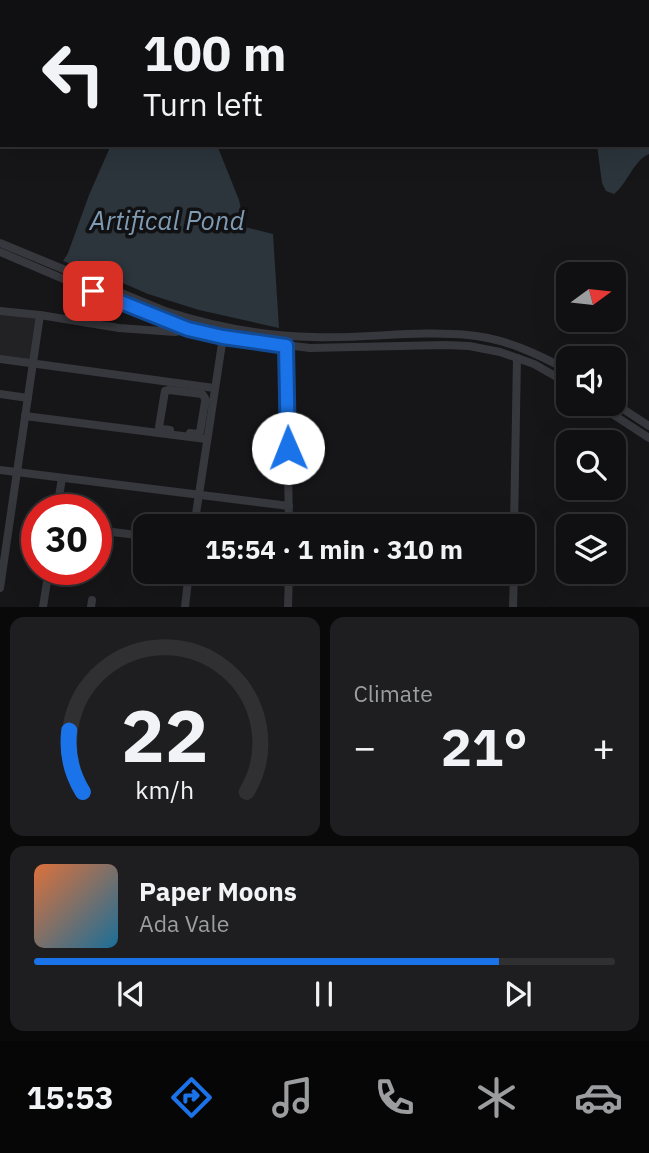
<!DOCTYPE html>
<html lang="en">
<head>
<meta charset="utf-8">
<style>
	body { margin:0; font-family:"IBM Plex Sans",sans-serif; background:#1e1e20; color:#f1f3f6; height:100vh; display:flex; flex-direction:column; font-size:26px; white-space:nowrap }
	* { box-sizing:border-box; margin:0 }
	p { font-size:23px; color:#9c9d9f }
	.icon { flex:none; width:38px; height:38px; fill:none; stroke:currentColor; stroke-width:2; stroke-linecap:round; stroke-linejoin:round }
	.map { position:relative; height:607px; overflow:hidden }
	.panel { display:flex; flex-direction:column; gap:10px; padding:10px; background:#09090a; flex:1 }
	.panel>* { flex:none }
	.top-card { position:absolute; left:0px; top:0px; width:649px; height:147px; box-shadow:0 7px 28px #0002,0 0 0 2px #303032; background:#101012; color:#f1f3f6; overflow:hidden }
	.needle { width:46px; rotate:75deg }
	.fabs { position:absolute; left:556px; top:262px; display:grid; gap:14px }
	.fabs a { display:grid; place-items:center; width:70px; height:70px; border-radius:14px; background:#101012; box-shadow:0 7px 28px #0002,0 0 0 2px #303032; font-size:35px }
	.speed { position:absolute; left:21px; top:494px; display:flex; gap:14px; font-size:35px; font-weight:700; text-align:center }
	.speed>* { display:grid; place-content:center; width:91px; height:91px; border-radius:50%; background:#101012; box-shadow:0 7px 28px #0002,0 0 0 2px #303032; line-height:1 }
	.speed .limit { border:10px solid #d22; background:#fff; color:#111 }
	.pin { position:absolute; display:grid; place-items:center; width:60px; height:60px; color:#fff; margin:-30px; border-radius:14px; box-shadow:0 4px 10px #0006 }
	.me { position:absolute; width:77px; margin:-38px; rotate:359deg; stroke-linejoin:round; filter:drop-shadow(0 0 5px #0008) }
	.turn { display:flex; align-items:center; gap:24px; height:147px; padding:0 28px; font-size:32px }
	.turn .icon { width:91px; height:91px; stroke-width:2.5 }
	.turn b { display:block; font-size:49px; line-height:60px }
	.big { font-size:52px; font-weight:700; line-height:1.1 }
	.panel .widget { flex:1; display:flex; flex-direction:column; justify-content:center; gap:10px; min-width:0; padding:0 24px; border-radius:14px; background:#1e1e20 }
	.panel .dial { align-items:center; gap:0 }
	.dial svg { height:182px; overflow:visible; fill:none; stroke:#303032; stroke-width:7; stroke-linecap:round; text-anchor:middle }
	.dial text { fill:#f1f3f6; stroke:none }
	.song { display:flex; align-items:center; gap:21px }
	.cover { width:84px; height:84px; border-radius:10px; background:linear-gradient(135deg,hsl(20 70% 55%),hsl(200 70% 35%)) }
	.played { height:7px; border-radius:4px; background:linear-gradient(90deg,#1a73e8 80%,#303032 80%) }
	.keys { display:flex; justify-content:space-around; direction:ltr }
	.heat { display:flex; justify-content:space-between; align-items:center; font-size:38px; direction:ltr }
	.panel .tiles { flex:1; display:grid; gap:10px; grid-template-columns:1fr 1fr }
	.widget:last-child { grid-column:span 2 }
	.trip { position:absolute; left:133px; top:514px; width:402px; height:70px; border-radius:14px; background:#101012; box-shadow:0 7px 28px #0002,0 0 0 2px #303032; font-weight:700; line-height:70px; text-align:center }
	.menu { display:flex; height:112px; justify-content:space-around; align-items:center; background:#060607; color:#9c9d9f }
	.menu .icon { width:49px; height:49px }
	.menu .selected { color:#1a73e8 }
	.menu b { font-size:32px; color:#f1f3f6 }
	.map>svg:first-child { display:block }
	.built { fill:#222225 }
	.water { fill:#2c353c }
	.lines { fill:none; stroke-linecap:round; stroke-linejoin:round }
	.minor { stroke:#37383d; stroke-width:8 }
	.route-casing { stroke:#114b97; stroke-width:18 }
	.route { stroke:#1a73e8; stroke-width:12 }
	.labels { text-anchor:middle; stroke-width:7; stroke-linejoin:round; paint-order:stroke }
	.water-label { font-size:26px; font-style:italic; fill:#7f9bb3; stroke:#111113 }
</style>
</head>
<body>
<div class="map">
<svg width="649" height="607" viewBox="0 0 649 607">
	<rect width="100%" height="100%" fill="#161618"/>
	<polygon class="built" points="0,311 40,315 34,364 0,359"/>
	<g class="water">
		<polygon points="118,0 348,0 347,2 118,2"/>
		<path d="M622,0H649V154C633,161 628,183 614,194L606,191L602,183L597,145H648V2H621Z"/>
		<polygon points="111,145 217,145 239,200 245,227 273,234 279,328 199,310 148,294 125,284 63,261 68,253 89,195"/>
	</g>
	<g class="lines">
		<g class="minor">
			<path d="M0,243L165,311C212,326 263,336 313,337C365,339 417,330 468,335C504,338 538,354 569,371"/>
			<polyline points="0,252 134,309 188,329 223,337 310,348 445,345 469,346 500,352 534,364 569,384"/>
			<polyline points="0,311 40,315 119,328 175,332 188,329"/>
			<polyline points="286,346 289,527"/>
			<polyline points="0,359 214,388"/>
			<polyline points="0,394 28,398"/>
			<polyline points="614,403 649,426"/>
			<polyline points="597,404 649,438"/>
			<polyline points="25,416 206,439"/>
			<polyline points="170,430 162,429 159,427 165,391 169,390 202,394 205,398 205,402 212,403"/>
			<polyline points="190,433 197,434 200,432 205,402"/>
			<polyline points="0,470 289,506"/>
			<polyline points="57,509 62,478"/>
			<polyline points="194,527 223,337"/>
			<polyline points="514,527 517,358"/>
			<polyline points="96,530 145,536"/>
			<polyline points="0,588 40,315"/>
			<polyline points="43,607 49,569"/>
			<polyline points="91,607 92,600"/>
			<polyline points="185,607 189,572"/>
			<polyline points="288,607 289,572"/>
			<polyline points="513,607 514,572"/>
		</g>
	</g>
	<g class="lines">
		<g class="route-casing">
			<polyline id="route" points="93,291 188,329 223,337 286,346 288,448"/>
		</g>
		<use href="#route" class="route"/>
	</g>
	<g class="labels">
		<g class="water-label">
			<text x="167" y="230">Artifical Pond</text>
		</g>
	</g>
</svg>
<div class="fabs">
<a><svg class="needle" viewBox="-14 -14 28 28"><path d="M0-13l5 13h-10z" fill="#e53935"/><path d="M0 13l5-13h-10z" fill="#9c9d9f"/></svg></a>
<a><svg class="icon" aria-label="sound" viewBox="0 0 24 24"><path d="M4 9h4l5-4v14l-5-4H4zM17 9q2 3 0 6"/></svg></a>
<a><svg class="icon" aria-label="search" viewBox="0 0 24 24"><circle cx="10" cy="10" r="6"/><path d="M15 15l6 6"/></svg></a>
<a><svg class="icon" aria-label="layers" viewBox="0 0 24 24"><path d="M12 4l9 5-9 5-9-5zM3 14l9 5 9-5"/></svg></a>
</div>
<div class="speed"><div class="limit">30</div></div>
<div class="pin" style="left:93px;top:291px;background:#d93025"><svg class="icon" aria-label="arrive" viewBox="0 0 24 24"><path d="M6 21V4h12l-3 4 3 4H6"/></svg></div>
<svg class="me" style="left:288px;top:448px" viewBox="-20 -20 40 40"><circle r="19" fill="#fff"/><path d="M0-13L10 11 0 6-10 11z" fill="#1a73e8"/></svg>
<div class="trip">15:54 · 1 min · 310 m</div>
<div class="top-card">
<div class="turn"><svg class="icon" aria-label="left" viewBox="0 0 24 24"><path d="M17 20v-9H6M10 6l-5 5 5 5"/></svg><div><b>100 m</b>Turn left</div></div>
</div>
</div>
<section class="panel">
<div class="tiles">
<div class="widget dial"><svg viewBox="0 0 100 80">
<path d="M14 69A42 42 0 1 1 86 69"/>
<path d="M14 69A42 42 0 0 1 8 42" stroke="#1a73e8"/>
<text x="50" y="56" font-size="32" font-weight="700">22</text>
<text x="50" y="72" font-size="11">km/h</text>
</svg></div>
<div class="widget"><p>Climate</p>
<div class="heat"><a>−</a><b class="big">21°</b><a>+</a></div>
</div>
<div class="widget">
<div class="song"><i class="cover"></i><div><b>Paper Moons</b><p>Ada Vale</p></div></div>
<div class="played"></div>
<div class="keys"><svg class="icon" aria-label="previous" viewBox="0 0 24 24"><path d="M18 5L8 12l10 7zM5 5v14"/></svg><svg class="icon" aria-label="pause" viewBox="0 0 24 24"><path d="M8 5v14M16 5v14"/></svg><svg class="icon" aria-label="next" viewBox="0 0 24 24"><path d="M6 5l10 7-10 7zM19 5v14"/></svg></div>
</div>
</div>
</section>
<nav class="menu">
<b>15:53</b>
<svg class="icon selected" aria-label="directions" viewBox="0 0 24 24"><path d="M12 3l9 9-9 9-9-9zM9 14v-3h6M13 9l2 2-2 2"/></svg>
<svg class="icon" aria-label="music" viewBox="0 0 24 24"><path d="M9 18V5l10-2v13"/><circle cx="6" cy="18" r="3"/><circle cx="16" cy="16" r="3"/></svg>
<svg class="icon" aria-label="phone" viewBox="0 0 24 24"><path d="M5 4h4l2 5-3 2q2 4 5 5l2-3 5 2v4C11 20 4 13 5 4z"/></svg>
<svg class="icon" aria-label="climate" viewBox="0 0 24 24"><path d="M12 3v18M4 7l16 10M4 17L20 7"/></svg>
<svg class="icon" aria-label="car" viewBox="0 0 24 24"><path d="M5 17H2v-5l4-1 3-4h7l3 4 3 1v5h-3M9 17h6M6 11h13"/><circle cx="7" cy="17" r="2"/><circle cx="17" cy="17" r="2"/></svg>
</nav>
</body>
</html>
